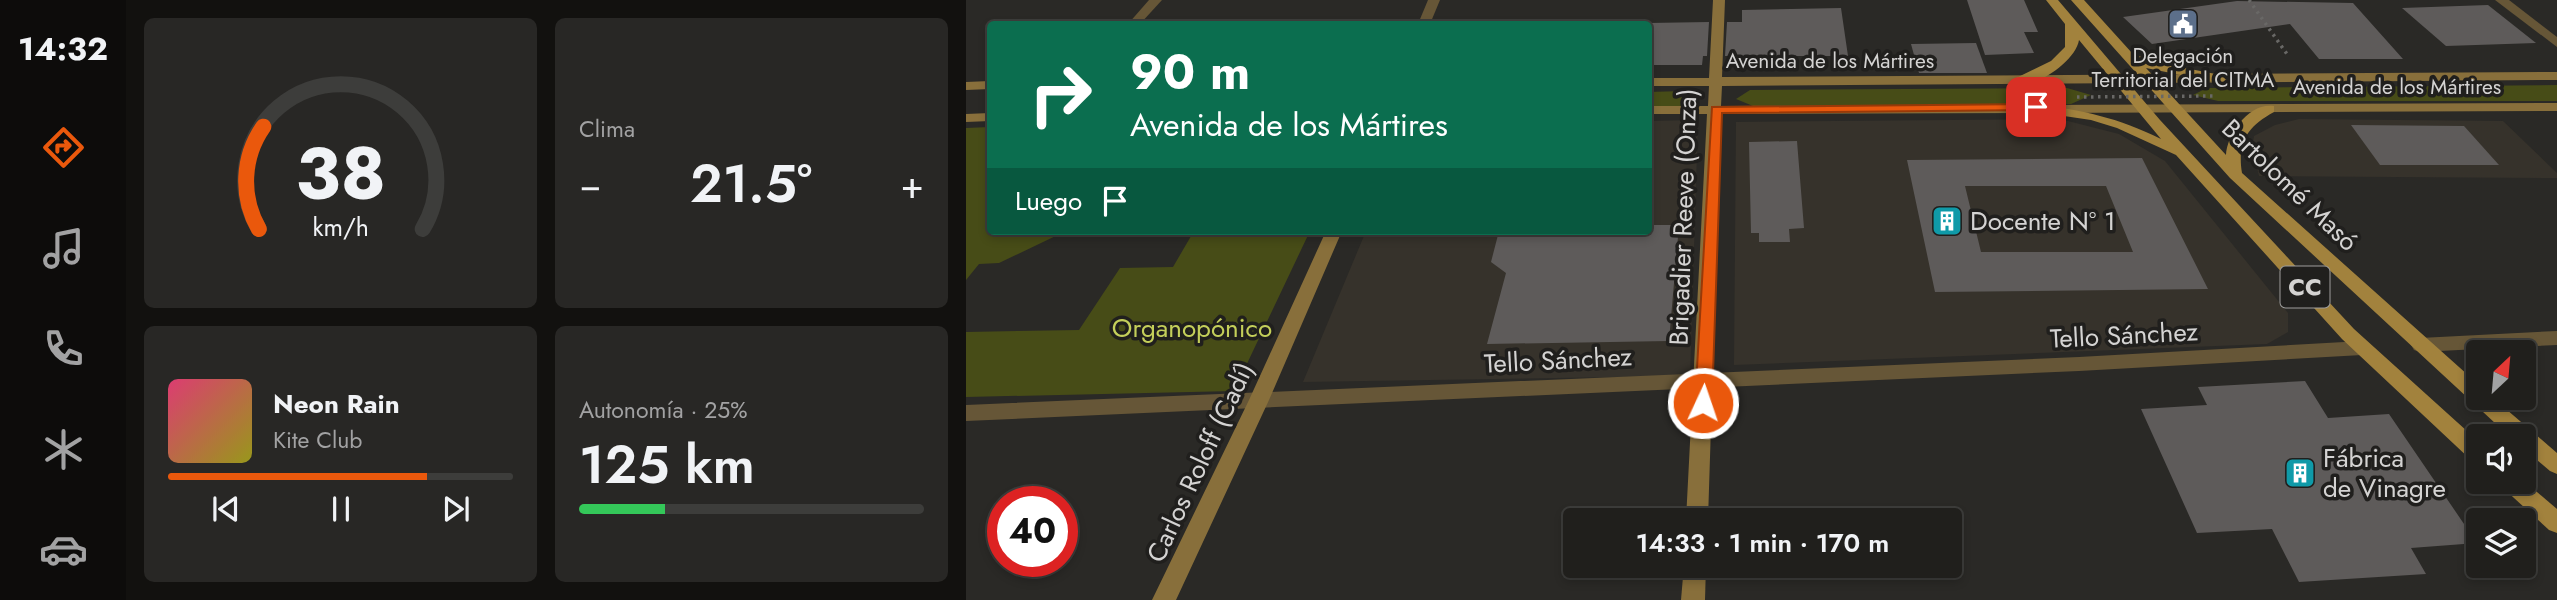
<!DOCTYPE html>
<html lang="es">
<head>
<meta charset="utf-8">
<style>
	body { margin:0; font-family:Jost,sans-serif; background:#282725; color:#f1f3f6; height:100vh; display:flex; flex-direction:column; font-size:26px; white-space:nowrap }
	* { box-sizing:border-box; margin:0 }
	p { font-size:23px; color:#a2a2a3 }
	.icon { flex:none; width:38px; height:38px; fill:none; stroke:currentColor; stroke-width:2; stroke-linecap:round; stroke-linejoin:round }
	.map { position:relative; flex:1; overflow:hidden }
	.sheet { display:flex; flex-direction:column; gap:18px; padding:18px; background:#12110f; width:840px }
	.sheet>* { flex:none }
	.top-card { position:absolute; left:21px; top:21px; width:665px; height:214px; border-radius:7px; box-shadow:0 4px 10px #0003,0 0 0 2px #3d3d3b; background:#0b6e4f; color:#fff; overflow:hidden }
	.needle { width:46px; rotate:26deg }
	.fabs { position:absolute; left:1500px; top:340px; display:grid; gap:14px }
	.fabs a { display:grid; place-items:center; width:70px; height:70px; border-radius:7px; background:#201f1c; box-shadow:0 4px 10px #0003,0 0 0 2px #3d3d3b; font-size:35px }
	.speed { position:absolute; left:21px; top:486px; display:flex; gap:14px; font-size:35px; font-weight:700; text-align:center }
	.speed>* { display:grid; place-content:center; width:91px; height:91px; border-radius:50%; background:#201f1c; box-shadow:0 4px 10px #0003,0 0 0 2px #3d3d3b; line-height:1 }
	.speed .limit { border:10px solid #d22; background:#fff; color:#111 }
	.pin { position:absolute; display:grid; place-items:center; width:60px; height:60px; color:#fff; margin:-30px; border-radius:14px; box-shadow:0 4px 10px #0006 }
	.me { position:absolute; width:77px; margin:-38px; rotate:3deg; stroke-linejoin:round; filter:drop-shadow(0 0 5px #0008) }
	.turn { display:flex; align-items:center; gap:24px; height:147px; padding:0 28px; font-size:32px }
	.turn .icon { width:91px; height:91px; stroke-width:2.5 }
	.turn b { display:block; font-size:49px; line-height:60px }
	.then { display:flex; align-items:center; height:66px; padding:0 28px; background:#0003; gap:14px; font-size:26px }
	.big { font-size:52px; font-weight:600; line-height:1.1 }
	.sheet .tile { flex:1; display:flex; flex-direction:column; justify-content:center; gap:10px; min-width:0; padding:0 24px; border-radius:10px; background:#282725 }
	.sheet .dial { align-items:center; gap:0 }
	.dial svg { height:182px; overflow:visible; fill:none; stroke:#3d3d3b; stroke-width:7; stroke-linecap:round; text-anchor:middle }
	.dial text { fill:#f1f3f6; stroke:none }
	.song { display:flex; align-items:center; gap:21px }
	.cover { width:84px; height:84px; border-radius:10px; background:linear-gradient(135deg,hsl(340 70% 55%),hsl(60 70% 35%)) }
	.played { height:7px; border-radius:4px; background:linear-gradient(90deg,#ea580c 75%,#3d3d3b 75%) }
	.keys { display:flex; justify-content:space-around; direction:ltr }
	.heat { display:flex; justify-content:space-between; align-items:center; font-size:38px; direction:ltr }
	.charge { height:10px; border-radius:5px; background:linear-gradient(90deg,#34c759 25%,#3d3d3b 0) }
	.sheet .tiles { flex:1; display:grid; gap:18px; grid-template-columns:repeat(2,1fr) }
	.trip { position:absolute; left:597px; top:508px; width:399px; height:70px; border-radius:7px; background:#201f1c; box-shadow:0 4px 10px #0003,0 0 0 2px #3d3d3b; font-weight:600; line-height:70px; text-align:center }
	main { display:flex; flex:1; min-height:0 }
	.menu { display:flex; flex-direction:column; width:126px; justify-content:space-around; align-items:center; background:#0d0c0b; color:#a2a2a3 }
	.menu .icon { width:49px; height:49px }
	.menu .on { color:#ea580c }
	.menu b { font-size:32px; color:#f1f3f6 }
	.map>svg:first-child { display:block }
	.built { fill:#36322b }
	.green { fill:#474c17 }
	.building { fill:#5e5b5a; fill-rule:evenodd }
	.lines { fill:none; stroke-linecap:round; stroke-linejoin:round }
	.path { stroke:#696866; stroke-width:3.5; stroke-dasharray:2.5 4.5; stroke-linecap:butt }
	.street { fill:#665637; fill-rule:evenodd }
	.secondary { fill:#886f3b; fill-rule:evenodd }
	.primary { fill:#a2823d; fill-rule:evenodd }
	.path-bridge { stroke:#696866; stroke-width:3.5; stroke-dasharray:2.5 4.5; stroke-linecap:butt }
	.route { fill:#ea580c; stroke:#983908; stroke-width:2 }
	.labels { text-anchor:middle; stroke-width:7; stroke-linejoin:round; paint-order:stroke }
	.far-poi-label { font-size:21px; fill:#d4d3d2; stroke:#201f1d }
	.far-street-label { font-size:21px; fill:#d4d3d2; stroke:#201f1d }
	.shield { fill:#201f1d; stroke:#9e9d9c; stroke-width:2 }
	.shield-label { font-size:24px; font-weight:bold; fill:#d4d3d2 }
	.street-label { font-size:26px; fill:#d4d3d2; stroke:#201f1d }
	.poi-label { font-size:26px; fill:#d4d3d2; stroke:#201f1d; text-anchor:start }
	.park-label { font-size:26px; fill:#c4cf5a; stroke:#201f1d }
</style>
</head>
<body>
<main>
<nav class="menu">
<b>14:32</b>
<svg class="icon on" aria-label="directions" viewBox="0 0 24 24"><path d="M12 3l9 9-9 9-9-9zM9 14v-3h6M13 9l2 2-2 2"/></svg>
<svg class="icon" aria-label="music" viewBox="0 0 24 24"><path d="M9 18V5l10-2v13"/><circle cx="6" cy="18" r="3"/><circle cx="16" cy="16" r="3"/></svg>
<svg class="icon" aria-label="phone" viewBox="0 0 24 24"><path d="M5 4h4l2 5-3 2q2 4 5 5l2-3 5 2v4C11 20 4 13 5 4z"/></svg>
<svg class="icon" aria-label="climate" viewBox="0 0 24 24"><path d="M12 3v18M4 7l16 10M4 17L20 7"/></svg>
<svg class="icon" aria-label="car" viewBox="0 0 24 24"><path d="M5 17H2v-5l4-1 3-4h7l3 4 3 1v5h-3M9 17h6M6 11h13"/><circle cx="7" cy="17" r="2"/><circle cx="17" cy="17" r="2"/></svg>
</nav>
<section class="sheet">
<div class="tiles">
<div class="tile dial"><svg viewBox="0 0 100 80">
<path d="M14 69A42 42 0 1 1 86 69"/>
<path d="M14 69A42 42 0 0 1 16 24" stroke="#ea580c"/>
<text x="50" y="56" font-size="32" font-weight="700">38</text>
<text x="50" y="72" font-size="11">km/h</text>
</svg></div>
<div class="tile"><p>Clima</p>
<div class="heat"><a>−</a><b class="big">21.5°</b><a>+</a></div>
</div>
<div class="tile">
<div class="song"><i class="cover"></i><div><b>Neon Rain</b><p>Kite Club</p></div></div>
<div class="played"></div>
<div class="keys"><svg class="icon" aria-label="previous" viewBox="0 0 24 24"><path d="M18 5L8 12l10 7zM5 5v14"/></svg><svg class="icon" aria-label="pause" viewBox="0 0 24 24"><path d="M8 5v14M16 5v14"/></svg><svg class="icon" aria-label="next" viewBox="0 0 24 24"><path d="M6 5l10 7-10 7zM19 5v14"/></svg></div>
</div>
<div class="tile"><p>Autonomía · 25%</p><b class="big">125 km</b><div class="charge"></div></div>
</div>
</section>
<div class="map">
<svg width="1591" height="600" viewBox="0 0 1591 600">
	<rect width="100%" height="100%" fill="#2a2926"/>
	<g class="built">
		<polygon points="1094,119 1153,134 1199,161 1322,313 1322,332 1301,344 768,365 770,122"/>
		<polygon points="1333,119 1537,121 1591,173 1591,178 1293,176 1286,148 1288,136 1309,125"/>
		<polygon points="732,120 724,376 337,382 400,231 682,231 683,121"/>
	</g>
	<g class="green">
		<polygon points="1591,85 1591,101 1252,101 1227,95 1241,88"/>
		<polygon points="1101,88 1125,95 1105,104 787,106 770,99 784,90"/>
		<polygon points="718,91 729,100 716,107 683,107 682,92"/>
		<polygon points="24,127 24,231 100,231 33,263 13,264 0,280 0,128"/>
		<polygon points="228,231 344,231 268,391 0,397 0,332 113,330 154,268 207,267"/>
	</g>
	<g class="building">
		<polygon points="1001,0 1058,0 1072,32 1058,32 1068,53 1019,55"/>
		<polygon points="1271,1 1387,3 1437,59 1353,59 1324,24 1186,44 1157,17"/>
		<polygon points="1522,5 1570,43 1480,46 1436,8"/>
		<polygon points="875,8 882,56 759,56 761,22 776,22 776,10"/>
		<polygon points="743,22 741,56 737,56 736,65 682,65 682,23"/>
		<polygon points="1010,43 1021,73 953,73 945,44"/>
		<polygon points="1385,125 1498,126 1533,165 1414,165"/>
		<polygon points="831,141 838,228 823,229 824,242 793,242 793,233 785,233 783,142"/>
		<path d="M1176,158L1242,289L969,292L941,160ZM999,186H1140L1167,252H1015Z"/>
		<polygon points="682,225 713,225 703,341 521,344 540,273 525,262 533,231 682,231"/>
		<polygon points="1339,381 1362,418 1423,414 1511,543 1445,548 1460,574 1333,582 1306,529 1231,533 1175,409 1241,405 1232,387"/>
	</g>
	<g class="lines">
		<polyline class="path" points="1283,0 1323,57"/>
		<g class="street">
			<polygon points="183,0 196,0 174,24 162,24"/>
			<polygon points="462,0 474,0 464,24 452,24"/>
			<polygon points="1529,0 1543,0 1591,37 1591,47"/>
			<polygon points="1591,331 1591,345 1454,352 1448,350 1445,345 1448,340 1454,338"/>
			<polygon points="1396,341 1403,343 1405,348 1403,353 1396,355 1113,371 0,421 0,405 1113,357"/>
		</g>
		<g class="secondary">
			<polygon points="747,0 759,0 756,77 1591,72 1591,80 756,86 755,106 1591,103 1591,111 755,114 742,520 720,520 741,114 682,114 682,106 742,106 743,86 682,86 682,78 743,78"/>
			<polygon points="24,81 24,89 0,90 0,82"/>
			<polygon points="24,113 24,121 0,122 0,114"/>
			<polygon points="360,231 376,231 303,400 210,600 186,600 283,400"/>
			<polygon points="718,565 740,565 739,600 715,600"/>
		</g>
		<g class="primary">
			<path d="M1080,0H1092L1194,120L1388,329L1512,441V463L1505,460L1376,339L1210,155L1151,128L1125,120L1065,111L1063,108L1070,104C1119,111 1150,117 1195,139L1113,40C1110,61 1069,89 1048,85V79L1085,61L1099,47V24Z"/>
			<path d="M1105,0H1118L1166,53L1188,62L1260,76L1262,79L1255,83L1180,68L1260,155C1261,134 1283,102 1308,106V112C1281,127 1271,142 1276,173L1512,384V397H1526L1591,453V474L1584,471L1558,449V436H1543L1264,178Z"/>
			<polygon points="1533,481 1558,481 1591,509 1591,533 1583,530 1536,487"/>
		</g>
		<polyline class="path-bridge" points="1111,97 1247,96"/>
	</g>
	<polygon class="route" points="1070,104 1076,107 1074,110 756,113 746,403 744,408 731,408 729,403 746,107"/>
	<defs>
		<g id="civic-square" transform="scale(1.575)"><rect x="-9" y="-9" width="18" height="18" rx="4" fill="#5c6f8a" stroke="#201f1d"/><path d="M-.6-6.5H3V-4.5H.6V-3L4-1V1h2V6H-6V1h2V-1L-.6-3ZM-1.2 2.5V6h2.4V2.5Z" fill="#fff"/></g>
		<g id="building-square" transform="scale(1.575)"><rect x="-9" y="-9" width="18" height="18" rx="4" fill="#0f9aa8" stroke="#201f1d"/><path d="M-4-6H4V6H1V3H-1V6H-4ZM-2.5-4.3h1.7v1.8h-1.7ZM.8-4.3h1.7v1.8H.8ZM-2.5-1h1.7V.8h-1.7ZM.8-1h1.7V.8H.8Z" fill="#fff"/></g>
	</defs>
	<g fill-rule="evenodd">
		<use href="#civic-square" x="1217" y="24"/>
		<use href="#building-square" x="981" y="221"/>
		<use href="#building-square" x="1334" y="473"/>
	</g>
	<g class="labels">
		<g class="far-poi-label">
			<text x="1217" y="63">Delegación<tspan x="1217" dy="24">Territorial del CITMA</tspan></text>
		</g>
		<g class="far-street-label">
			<text x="864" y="68">Avenida de los Mártires</text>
			<text x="1431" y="94">Avenida de los Mártires</text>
		</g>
		<rect class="shield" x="1314.5" y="266.5" width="49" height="41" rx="5"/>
		<g class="shield-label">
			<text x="1339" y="295">CC</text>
		</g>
		<g class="street-label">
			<text transform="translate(1324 185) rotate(44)" y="9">Bartolomé Masó</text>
			<text transform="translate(717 217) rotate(-88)" y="9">Brigadier Reeve (Onza)</text>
			<text transform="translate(1158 335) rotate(-3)" y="9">Tello Sánchez</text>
			<text transform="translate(592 360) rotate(-3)" y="9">Tello Sánchez</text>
			<text transform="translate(234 462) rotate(-65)" y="9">Carlos Roloff (Cadí)</text>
		</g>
		<g class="poi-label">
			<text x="1004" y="230">Docente Nº 1</text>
			<text x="1357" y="467">Fábrica<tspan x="1357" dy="30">de Vinagre</tspan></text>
		</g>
		<g class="park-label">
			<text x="226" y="337">Organopónico</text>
		</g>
	</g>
</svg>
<div class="fabs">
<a><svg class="needle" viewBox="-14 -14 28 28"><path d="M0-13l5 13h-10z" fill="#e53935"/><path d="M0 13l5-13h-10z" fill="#a2a2a3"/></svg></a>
<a><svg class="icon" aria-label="sound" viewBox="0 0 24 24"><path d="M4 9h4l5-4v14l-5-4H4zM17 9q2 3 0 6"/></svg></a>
<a><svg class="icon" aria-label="layers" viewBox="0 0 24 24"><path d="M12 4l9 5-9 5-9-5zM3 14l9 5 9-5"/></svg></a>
</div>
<div class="speed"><div class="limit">40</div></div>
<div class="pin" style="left:1070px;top:107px;background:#d93025"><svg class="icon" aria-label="arrive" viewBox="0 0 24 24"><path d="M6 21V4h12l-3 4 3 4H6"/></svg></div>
<svg class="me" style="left:737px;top:403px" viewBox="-20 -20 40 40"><circle r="17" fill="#ea580c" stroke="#fff" stroke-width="3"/><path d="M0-11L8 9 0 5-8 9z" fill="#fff"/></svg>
<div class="trip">14:33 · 1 min · 170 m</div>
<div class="top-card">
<div class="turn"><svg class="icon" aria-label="right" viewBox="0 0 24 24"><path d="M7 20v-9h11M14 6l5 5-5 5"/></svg><div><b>90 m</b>Avenida de los Mártires</div></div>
<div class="then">Luego<svg class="icon" aria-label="arrive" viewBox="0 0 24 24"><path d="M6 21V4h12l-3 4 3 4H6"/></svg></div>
</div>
</div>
</main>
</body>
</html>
